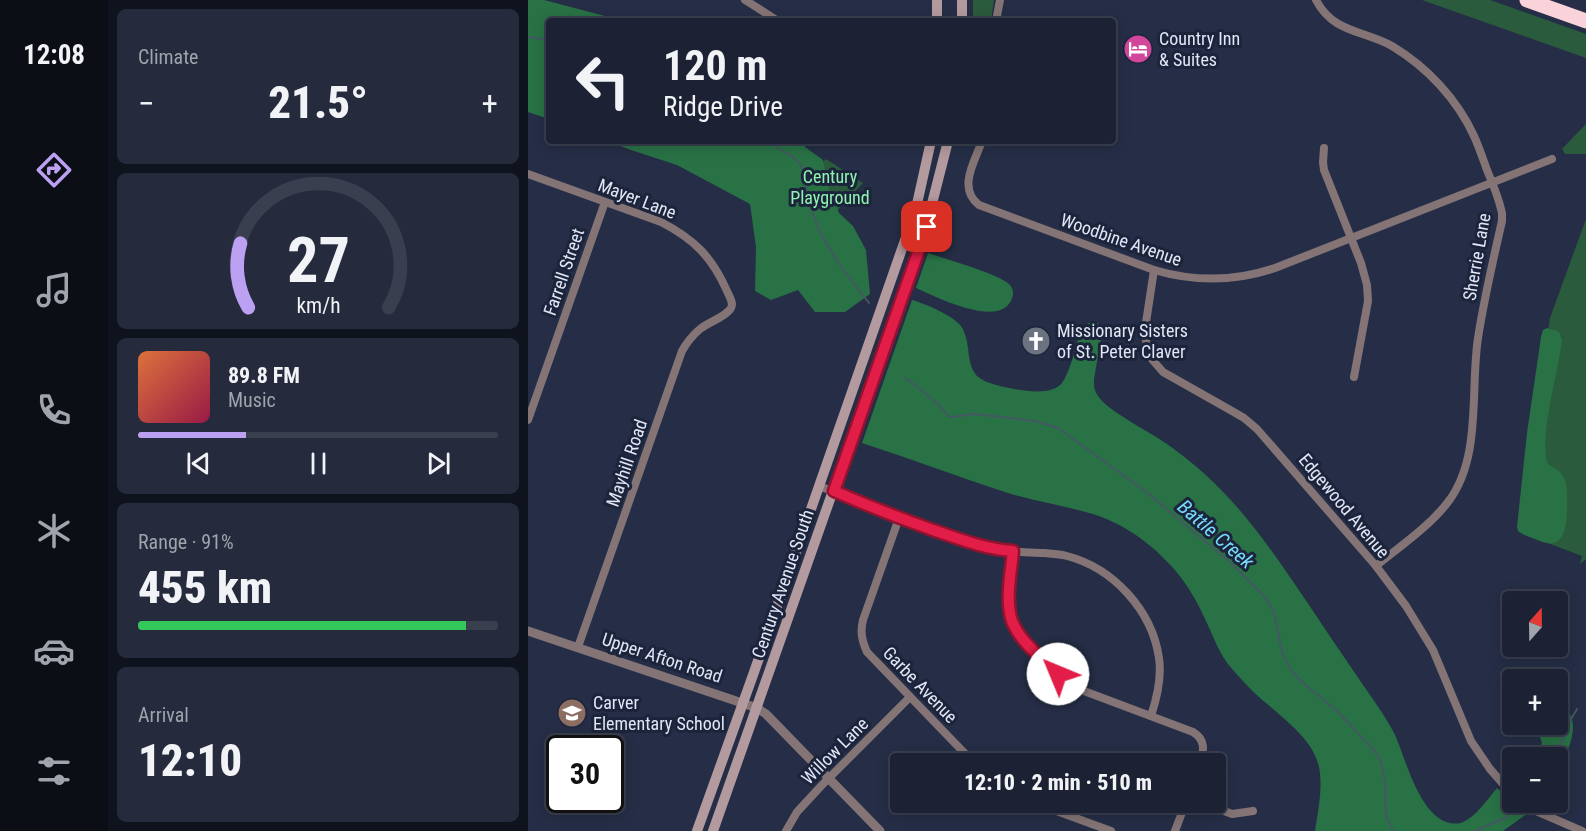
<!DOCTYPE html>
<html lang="en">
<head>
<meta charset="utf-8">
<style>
	body { margin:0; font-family:"Roboto Condensed",sans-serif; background:#252a3c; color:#f1f3f6; height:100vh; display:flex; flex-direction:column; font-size:22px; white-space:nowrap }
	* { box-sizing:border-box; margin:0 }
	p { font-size:20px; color:#a0a4ac }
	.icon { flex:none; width:33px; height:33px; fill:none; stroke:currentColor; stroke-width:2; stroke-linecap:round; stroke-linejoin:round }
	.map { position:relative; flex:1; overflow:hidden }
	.drawer { display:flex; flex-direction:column; gap:9px; padding:9px; background:#0f131d; width:420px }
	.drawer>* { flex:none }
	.banner { position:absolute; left:18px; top:18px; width:570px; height:126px; border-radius:6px; box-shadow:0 3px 15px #0003,0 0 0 2px #3a3f4f; background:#1c2234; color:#f1f3f6; overflow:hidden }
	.needle { width:39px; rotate:20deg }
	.controls { position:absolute; left:974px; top:591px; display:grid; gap:12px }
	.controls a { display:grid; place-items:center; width:66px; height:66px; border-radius:6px; background:#1c2234; box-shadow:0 3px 15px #0003,0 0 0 2px #3a3f4f; font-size:30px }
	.speed { position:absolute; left:18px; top:735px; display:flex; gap:12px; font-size:30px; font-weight:700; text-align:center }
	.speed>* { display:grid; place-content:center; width:78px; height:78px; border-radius:50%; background:#1c2234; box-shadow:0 3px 15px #0003,0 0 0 2px #3a3f4f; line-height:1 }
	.speed .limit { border:3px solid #111; border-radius:9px; background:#fff; color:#111 }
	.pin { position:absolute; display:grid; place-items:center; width:51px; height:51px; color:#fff; margin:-26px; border-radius:12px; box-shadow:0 3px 9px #0006 }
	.me { position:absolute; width:66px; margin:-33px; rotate:315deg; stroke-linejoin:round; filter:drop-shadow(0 0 4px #0008) }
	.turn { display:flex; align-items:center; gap:21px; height:126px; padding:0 18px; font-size:27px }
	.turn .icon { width:78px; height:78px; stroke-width:2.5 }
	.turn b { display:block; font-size:42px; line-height:51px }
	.big { font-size:45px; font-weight:800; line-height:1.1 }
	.drawer .tile { flex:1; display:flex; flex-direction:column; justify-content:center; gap:9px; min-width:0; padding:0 21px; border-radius:9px; background:#252a3c }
	.drawer .dial { align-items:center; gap:0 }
	.dial svg { height:156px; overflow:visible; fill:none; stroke:#3a3f4f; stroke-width:7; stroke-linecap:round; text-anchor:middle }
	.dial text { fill:#f1f3f6; stroke:none }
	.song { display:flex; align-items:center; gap:18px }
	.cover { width:72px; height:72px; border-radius:9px; background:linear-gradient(135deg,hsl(20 70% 55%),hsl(340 70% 35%)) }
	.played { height:6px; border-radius:3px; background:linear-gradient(90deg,#bca0f2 30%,#3a3f4f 30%) }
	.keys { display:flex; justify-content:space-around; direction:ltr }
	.heat { display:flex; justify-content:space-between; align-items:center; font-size:33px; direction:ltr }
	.charge { height:9px; border-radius:4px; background:linear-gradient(90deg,#34c759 91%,#3a3f4f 0) }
	.trip { position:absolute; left:362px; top:753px; width:336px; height:60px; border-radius:6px; background:#1c2234; box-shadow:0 3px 15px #0003,0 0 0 2px #3a3f4f; font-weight:800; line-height:60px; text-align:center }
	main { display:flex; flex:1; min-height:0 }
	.menu { display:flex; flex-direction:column; width:108px; justify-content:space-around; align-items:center; background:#0b0e15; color:#a0a4ac }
	.menu .icon { width:42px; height:42px }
	.menu .active { color:#bca0f2 }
	.menu b { font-size:27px; color:#f1f3f6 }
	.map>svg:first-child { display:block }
	.green { fill:#2a5b3c }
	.forest { fill:#297246 }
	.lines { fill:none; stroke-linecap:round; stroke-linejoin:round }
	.stream { stroke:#445863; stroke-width:2 }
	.minor { stroke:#847476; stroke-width:8 }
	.tertiary { stroke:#847476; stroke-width:9 }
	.secondary { stroke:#b39a9e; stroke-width:10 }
	.motorway { stroke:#fad2d9; stroke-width:15 }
	.route-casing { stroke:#92132f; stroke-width:15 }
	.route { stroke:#e11d48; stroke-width:10 }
	.labels { text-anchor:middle; stroke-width:6; stroke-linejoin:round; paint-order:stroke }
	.poi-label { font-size:18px; fill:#e1e7f7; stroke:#1c243b; text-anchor:start }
	.park-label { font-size:18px; fill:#8ff2b0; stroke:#1c243b }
	.street-label { font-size:18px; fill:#e1e7f7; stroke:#1c243b }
	.water-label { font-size:20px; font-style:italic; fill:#76dcfd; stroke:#1c243b }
</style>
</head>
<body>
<main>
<nav class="menu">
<b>12:08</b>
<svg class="icon active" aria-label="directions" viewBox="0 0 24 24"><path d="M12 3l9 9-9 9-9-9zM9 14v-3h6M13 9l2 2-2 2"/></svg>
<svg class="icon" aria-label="music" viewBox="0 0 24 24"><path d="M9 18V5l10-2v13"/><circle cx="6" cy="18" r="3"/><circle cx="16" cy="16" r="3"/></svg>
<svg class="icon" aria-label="phone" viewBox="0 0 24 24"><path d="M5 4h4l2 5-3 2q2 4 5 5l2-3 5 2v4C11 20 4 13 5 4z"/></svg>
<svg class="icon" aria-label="climate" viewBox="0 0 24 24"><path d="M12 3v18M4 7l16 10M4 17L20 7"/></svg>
<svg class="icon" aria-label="car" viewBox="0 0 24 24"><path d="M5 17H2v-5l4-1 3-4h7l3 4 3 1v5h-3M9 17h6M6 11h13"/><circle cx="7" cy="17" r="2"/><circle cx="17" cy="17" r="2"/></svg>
<svg class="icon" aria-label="filters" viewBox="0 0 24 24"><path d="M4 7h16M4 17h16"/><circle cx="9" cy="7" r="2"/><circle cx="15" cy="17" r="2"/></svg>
</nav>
<section class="drawer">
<div class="tile"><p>Climate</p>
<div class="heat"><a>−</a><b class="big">21.5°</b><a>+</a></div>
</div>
<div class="tile dial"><svg viewBox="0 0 100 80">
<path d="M14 69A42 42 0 1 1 86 69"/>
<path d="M14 69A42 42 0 0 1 10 36" stroke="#bca0f2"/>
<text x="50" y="56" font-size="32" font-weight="700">27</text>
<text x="50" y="72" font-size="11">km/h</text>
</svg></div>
<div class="tile">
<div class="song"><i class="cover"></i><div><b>89.8 FM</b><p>Music</p></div></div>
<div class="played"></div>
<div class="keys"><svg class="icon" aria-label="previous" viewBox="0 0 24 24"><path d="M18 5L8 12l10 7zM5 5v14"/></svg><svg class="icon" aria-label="pause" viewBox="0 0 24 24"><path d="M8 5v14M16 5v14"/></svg><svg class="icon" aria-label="next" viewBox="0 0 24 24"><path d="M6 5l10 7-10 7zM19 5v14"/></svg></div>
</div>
<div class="tile"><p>Range · 91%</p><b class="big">455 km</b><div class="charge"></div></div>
<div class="tile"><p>Arrival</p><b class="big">12:10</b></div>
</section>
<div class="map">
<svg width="1058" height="831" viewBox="0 0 1058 831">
	<rect width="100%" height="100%" fill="#252e46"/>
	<g class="green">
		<polygon points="445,0 466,0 463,21 445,21"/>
		<polygon points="894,0 962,0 1058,34 1058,58"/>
		<polygon points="1058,124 1058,154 1037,154 1034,149"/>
		<polygon points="298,159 335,183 291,230 278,178"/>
		<polygon points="1058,219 1058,559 1052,564 1054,556 991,532 994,507 1022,318"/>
		<polygon points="382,297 330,442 328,442 378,298"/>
	</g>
	<g class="forest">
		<polygon points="0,0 16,0 96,21 21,21 21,119 0,112"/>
		<polygon points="79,141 277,141 277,147 295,160 299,183 311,213 325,226 338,250 342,294 317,312 287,312 270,290 243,300 227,291 228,247 222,204 149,165 103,150"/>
		<path d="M400,253C417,259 472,274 482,285C485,289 486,293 484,298C474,330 408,297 388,288Z"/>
		<path d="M384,300C398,304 424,315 433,326C437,332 439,340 440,348C443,376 448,380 476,387C491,390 523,397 534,383C542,372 545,354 550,340C552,332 555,326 563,322L571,324L574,333L566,379C566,385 566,391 570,396C579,410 618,430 633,440C699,484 735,537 779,602C803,638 828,675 853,711C858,719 863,727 867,735C878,758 894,831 933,823C948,817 959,800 969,788L984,802L1000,813L975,831H787C790,810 796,784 790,763C783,740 762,724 744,708C730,697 717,684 705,670C691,655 686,637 677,619C669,601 659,584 646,569C625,545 598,525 568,515C539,506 509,502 480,493C431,477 383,459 334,443Z"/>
		<path d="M1019,328L1031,332L1034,340C1031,369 1010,440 1020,464C1026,468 1032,470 1035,476C1040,484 1039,495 1039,504C1039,515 1039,539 1026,543C1020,545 1013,541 1007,539C1001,537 995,535 990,531L989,527L999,433L1013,337L1015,330Z"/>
		<path d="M1029,705C1058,713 1041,752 1029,772V758L1010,757L1014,743L1008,725L1029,724Z"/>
	</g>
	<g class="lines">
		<g class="stream">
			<polyline points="0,37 21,40"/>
			<polyline points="238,141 264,156 273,165 278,178 281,203 291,230 311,264 341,303"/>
			<polyline points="378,378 410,404 420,416 424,417 446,414 456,415 507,421 530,428 617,491 703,563 737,597 746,613 754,652 762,669 775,683 809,711 846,750 853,762 857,781 858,817 865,831"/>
			<polyline points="1027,758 1042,721 1049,709"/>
			<polyline points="947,831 977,818 992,802"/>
		</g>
		<g class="minor">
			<polyline points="217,0 250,21"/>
			<path d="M788,0C805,33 835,30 864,46C899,67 929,99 946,136C951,147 955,159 959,170C965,184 971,199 974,213V221C965,260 956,299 950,338C942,390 954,458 920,502C901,527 871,547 848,566"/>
			<polyline points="468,21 472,0"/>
			<path d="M454,141C447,161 429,188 451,205L626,270C667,282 706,282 747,268L1024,159"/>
			<polyline points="796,148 795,162 796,170 833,263 839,285 840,301 826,377"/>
			<path d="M0,174L133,222C166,239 184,257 199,291C201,296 206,303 203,308C199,316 179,323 172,329C165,335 159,342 154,351L50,647"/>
			<polyline points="626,270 617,329 619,350 622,357 635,372 704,411 716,418 729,429 848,566 878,606 905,650 943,741 962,769 984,794"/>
			<polyline points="0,420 77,202"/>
			<path d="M291,486C344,506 395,528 449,545C471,552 494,552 516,553C524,554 532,554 539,556C585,568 624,610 631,658C634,678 629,698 623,716"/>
			<path d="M371,518L335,620C332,632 334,641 339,652L447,764"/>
			<path d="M485,551L481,597L482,610L485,621L499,643L530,674L548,688L665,732C678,740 676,750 672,764"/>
			<polyline points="504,802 583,831"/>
			<polyline points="673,802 704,814 725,811"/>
			<polyline points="995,802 1008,811 1054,831"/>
			<polyline points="258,831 269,812 294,785 382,697"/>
			<polyline points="647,831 658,802"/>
		</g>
		<polyline class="tertiary" points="0,631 229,708 238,714 352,831"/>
		<g class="secondary">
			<polyline points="409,0 409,21"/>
			<polyline points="434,0 434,21"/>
			<polyline points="169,831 225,675 383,223 389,204 403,141"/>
			<polyline points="185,831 398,227 420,141"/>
		</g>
		<polyline class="motorway" points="999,0 1058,21"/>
	</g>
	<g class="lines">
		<g class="route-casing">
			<path id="route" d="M399,227L306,491C338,505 371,518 405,530C432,539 456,549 485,551C483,573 477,600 484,621C492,642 514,658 530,674"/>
		</g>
		<use href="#route" class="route"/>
	</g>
	<defs>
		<g id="hotel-disc" transform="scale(1.5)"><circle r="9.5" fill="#d1479c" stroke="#1c243b"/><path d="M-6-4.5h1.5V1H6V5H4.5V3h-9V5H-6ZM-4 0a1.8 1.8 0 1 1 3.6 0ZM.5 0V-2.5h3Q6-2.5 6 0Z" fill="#fff"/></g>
		<g id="church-disc" transform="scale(1.5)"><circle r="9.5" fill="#6b7280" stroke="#1c243b"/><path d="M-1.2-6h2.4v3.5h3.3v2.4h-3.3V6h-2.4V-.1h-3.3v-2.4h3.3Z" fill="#fff"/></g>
		<g id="school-disc" transform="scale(1.5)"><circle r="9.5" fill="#8d6e63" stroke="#1c243b"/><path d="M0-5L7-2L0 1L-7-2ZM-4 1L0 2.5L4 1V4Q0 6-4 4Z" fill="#fff"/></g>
	</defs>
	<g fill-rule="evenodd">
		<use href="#hotel-disc" x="610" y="49"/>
		<use href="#church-disc" x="508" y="341"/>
		<use href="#school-disc" x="44" y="713"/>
	</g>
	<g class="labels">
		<g class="poi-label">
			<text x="631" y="45">Country Inn<tspan x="631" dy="21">&amp; Suites</tspan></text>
			<text x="529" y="337">Missionary Sisters<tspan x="529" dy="21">of St. Peter Claver</tspan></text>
			<text x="65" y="709">Carver<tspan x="65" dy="21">Elementary School</tspan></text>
		</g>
		<g class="park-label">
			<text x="302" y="183">Century<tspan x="302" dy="21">Playground</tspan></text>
		</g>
		<g class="street-label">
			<text transform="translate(109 199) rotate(21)" y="6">Mayer Lane</text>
			<text transform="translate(593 240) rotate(19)" y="6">Woodbine Avenue</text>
			<text transform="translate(949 257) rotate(-80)" y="6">Sherrie Lane</text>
			<text transform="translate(36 272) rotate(-71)" y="6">Farrell Street</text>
			<text transform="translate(99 463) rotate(-71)" y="6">Mayhill Road</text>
			<text transform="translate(816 506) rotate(50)" y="6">Edgewood Avenue</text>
			<text transform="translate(255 584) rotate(-71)" y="6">Century Avenue South</text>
			<text transform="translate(134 658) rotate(18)" y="6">Upper Afton Road</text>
			<text transform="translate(392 685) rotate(46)" y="6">Garbe Avenue</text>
			<text transform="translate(307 751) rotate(-45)" y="6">Willow Lane</text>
		</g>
		<g class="water-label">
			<text transform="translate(688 534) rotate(41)" y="7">Battle Creek</text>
		</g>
	</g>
</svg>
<div class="controls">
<a><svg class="needle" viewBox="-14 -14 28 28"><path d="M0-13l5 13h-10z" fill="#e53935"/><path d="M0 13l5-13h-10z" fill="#a0a4ac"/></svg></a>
<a>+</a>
<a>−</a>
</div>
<div class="speed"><div class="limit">30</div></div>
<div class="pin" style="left:399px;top:227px;background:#d93025"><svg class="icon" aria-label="arrive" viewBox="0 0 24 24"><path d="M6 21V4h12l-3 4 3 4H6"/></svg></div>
<svg class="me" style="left:530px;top:674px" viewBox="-20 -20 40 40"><circle r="19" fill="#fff"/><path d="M0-13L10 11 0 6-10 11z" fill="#e11d48"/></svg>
<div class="trip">12:10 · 2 min · 510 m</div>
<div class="banner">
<div class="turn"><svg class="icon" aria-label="left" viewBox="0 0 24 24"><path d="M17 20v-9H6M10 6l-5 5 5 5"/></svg><div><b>120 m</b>Ridge Drive</div></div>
</div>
</div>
</main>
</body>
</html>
